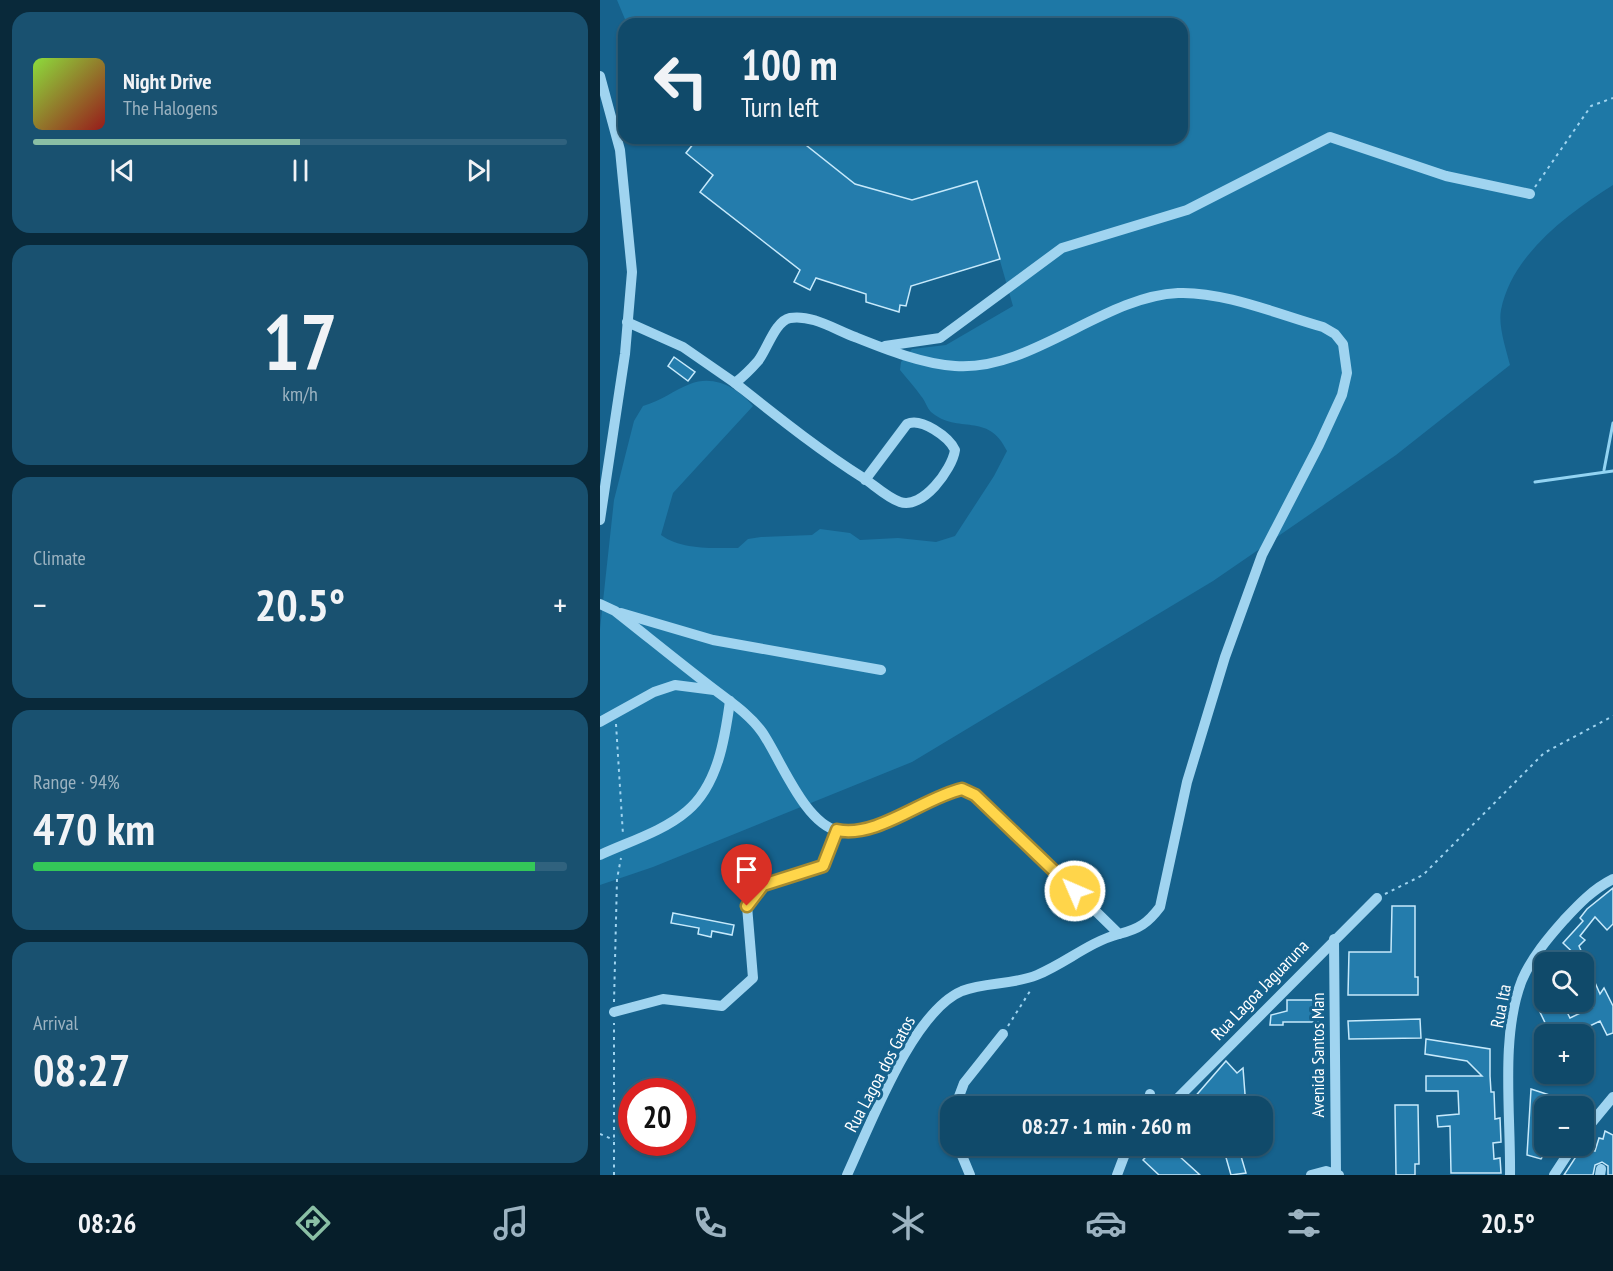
<!DOCTYPE html>
<html lang="en">
<head>
<meta charset="utf-8">
<style>
	body { margin:0; font-family:"PT Sans Narrow",sans-serif; background:#195170; color:#f1f3f6; height:100vh; display:flex; flex-direction:column; font-size:22px; white-space:nowrap }
	* { box-sizing:border-box; margin:0 }
	p { font-size:20px; color:#9cb3c1 }
	.icon { flex:none; width:33px; height:33px; fill:none; stroke:currentColor; stroke-width:2; stroke-linecap:round; stroke-linejoin:round }
	.map { position:relative; flex:1; overflow:hidden }
	.side { display:flex; flex-direction:column; gap:12px; padding:12px; background:#09293a; width:600px }
	.side>* { flex:none }
	.banner { position:absolute; left:18px; top:18px; width:570px; height:126px; border-radius:18px; box-shadow:0 2px 4px #0004,0 0 0 2px #30627e; background:#104a6a; color:#f1f3f6; overflow:hidden }
	.controls { position:absolute; left:934px; top:952px; display:grid; gap:12px }
	.controls a { display:grid; place-items:center; width:60px; height:60px; border-radius:12px; background:#104a6a; box-shadow:0 2px 4px #0004,0 0 0 2px #30627e; font-size:30px }
	.speed { position:absolute; left:18px; top:1078px; display:flex; gap:12px; font-size:30px; font-weight:700; text-align:center }
	.speed>* { display:grid; place-content:center; width:78px; height:78px; border-radius:50%; background:#104a6a; box-shadow:0 2px 4px #0004,0 0 0 2px #30627e; line-height:1 }
	.speed .limit { border:9px solid #d22; background:#fff; color:#111 }
	.pin { position:absolute; display:grid; place-items:center; width:51px; height:51px; color:#fff; margin:-62px -26px; border-radius:50% 50% 50% 0; rotate:-45deg; box-shadow:0 0 6px #0007 }
	.pin .icon { rotate:45deg }
	.me { position:absolute; width:66px; margin:-33px; rotate:315deg; stroke-linejoin:round; filter:drop-shadow(0 0 4px #0008) }
	.turn { display:flex; align-items:center; gap:21px; height:126px; padding:0 24px; font-size:27px }
	.turn .icon { width:78px; height:78px; stroke-width:2.5 }
	.turn b { display:block; font-size:42px; line-height:51px }
	.big { font-size:45px; font-weight:800; line-height:1.1 }
	.side .widget { flex:1; display:flex; flex-direction:column; justify-content:center; gap:9px; min-width:0; padding:0 21px; border-radius:18px; background:#195170 }
	.side .dial { align-items:center; gap:0 }
	.dial b { font-size:78px; line-height:1 }
	.song { display:flex; align-items:center; gap:18px }
	.cover { width:72px; height:72px; border-radius:9px; background:linear-gradient(135deg,hsl(90 70% 55%),hsl(0 70% 35%)) }
	.played { height:6px; border-radius:3px; background:linear-gradient(90deg,#8abfa5 50%,#30627e 50%) }
	.keys { display:flex; justify-content:space-around; direction:ltr }
	.heat { display:flex; justify-content:space-between; align-items:center; font-size:33px; direction:ltr }
	.charge { height:9px; border-radius:4px; background:linear-gradient(90deg,#34c759 94%,#30627e 0) }
	.trip { position:absolute; left:340px; top:1096px; width:333px; height:60px; border-radius:18px; background:#104a6a; box-shadow:0 2px 4px #0004,0 0 0 2px #30627e; font-weight:800; line-height:60px; text-align:center }
	.tabs { display:flex; height:96px; justify-content:space-around; align-items:center; background:#061e2a; color:#9cb3c1 }
	.tabs .icon { width:42px; height:42px }
	.tabs .current { color:#8abfa5 }
	.tabs b { font-size:27px; color:#f1f3f6 }
	main { display:flex; flex:1; min-height:0 }
	.map>svg:first-child { display:block }
	.green { fill:#1e78a6 }
	.lines { fill:none; stroke-linecap:round; stroke-linejoin:round }
	.stream { stroke:#92d3f2; stroke-width:3 }
	.building { fill:#247cac; stroke:#c6e9fb; stroke-width:1.5 }
	.path { stroke:#a0d4f0; stroke-width:2; stroke-dasharray:3 4.5; stroke-linecap:butt }
	.minor { stroke:#a0d4f0; stroke-width:10 }
	.route-casing { stroke:#a68a30; stroke-width:15 }
	.route { stroke:#ffd54a; stroke-width:10 }
	.labels { text-anchor:middle; stroke-width:6; stroke-linejoin:round; paint-order:stroke }
	.street-label { font-size:18px; fill:#fff; stroke:#16628d }
</style>
</head>
<body>
<main>
<section class="side">
<div class="widget">
<div class="song"><i class="cover"></i><div><b>Night Drive</b><p>The Halogens</p></div></div>
<div class="played"></div>
<div class="keys"><svg class="icon" aria-label="previous" viewBox="0 0 24 24"><path d="M18 5L8 12l10 7zM5 5v14"/></svg><svg class="icon" aria-label="pause" viewBox="0 0 24 24"><path d="M8 5v14M16 5v14"/></svg><svg class="icon" aria-label="next" viewBox="0 0 24 24"><path d="M6 5l10 7-10 7zM19 5v14"/></svg></div>
</div>
<div class="widget dial"><b>17</b><p>km/h</p></div>
<div class="widget"><p>Climate</p>
<div class="heat"><a>−</a><b class="big">20.5°</b><a>+</a></div>
</div>
<div class="widget"><p>Range · 94%</p><b class="big">470 km</b><div class="charge"></div></div>
<div class="widget"><p>Arrival</p><b class="big">08:27</b></div>
</section>
<div class="map">
<svg width="1013" height="1175" viewBox="0 0 1013 1175">
	<rect width="100%" height="100%" fill="#16628d"/>
	<path class="green" d="M17,0H1013V185C969,213 912,254 901,310C898,326 906,349 910,365L796,455L613,581L312,762L53,867L0,885V629L14,500L34,421L43,406C61,401 74,390 90,384C114,374 138,388 153,406L73,493L61,535C81,550 113,548 138,548L148,539L161,537L212,535L220,529L250,533L260,540L298,538L336,542L355,536L394,476L407,451C388,411 358,435 331,412C327,408 325,400 321,396C315,387 307,379 300,370L301,362L312,349L346,345L413,306L377,181L312,200L255,184L197,138H582V24H27Z"/>
	<g class="lines">
		<g class="stream">
			<polyline points="1004,470 1013,423"/>
			<polyline points="935,482 1013,471"/>
		</g>
	</g>
	<g class="building">
		<polygon points="98,138 197,138 255,184 312,200 377,181 400,259 311,286 306,306 300,305 299,312 266,302 266,294 216,278 210,290 194,282 200,270 100,192 113,175 86,153"/>
		<polygon points="74,357 95,372 88,381 68,366"/>
		<polygon points="1013,888 1013,924 1007,930 995,917 980,936 985,940 979,946 1000,994 1004,988 1013,1006 1013,1033 1007,1035 1000,1021 971,1035 951,1035 937,1006 940,1005 939,1002 962,1002 970,1018 993,1007 984,989 984,963 963,943 983,921 980,918 987,909"/>
		<polygon points="792,906 815,906 815,977 818,977 818,995 748,995 749,952 791,952"/>
		<polygon points="73,913 134,925 132,935 112,931 111,937 98,934 99,928 71,923"/>
		<polygon points="687,1000 723,1000 723,1022 683,1022 683,1025 670,1025 671,1015 687,1011"/>
		<polygon points="820,1019 821,1038 749,1039 748,1021"/>
		<polygon points="826,1039 890,1049 890,1076 891,1092 894,1092 895,1119 900,1118 901,1142 893,1143 894,1159 900,1158 901,1173 851,1173 850,1126 838,1127 837,1116 859,1114 858,1091 826,1091 826,1076 882,1076 867,1061 825,1054"/>
		<polygon points="626,1061 637,1073 643,1068 646,1107 636,1101 630,1107 586,1107"/>
		<polygon points="931,1089 980,1105 945,1107 945,1146 950,1146 941,1159 927,1155"/>
		<polygon points="795,1105 818,1105 819,1164 815,1164 815,1175 796,1175"/>
		<polygon points="1005,1131 1013,1135 1013,1175 1008,1175 1008,1166 1002,1162 995,1165 993,1175 964,1175 977,1155 985,1156 987,1149 995,1151 999,1138 1003,1139"/>
		<polygon points="556,1146 587,1146 578,1155 600,1175 559,1175 543,1160"/>
		<polygon points="638,1146 646,1173 631,1175 625,1154 629,1153 628,1150"/>
	</g>
	<g class="lines">
		<g class="path">
			<polyline points="935,187 991,106 1013,98"/>
			<polyline points="16,724 23,835"/>
			<polyline points="785,894 823,875 944,753 1013,716"/>
			<polyline points="14,1002 17,879 21,858"/>
			<polyline points="408,1026 432,988"/>
			<polyline points="0,1134 14,1140"/>
			<polyline points="14,1175 14,1023"/>
		</g>
		<g class="minor">
			<polyline points="0,76 20,150 32,272 25,354 0,520"/>
			<polyline points="285,346 340,338 462,248 587,210 730,137 846,176 930,194"/>
			<path d="M135,383C178,417 219,450 265,479C275,486 288,498 300,502C322,510 352,470 355,450C349,437 321,417 307,424L265,480"/>
			<path d="M0,604L15,611C48,637 81,664 115,690C132,703 150,715 162,732C180,758 205,825 239,831C281,838 337,786 368,790L418,835L519,934C539,929 548,923 560,907L587,782L625,657L662,555L719,445L742,395L747,373L743,344L735,334L723,327C680,315 623,291 578,293C504,296 430,372 355,366C322,364 285,349 255,337C236,330 211,314 190,318C175,321 167,350 158,361C151,369 144,376 135,383L83,347L27,322"/>
			<polyline points="21,613 113,640 281,670"/>
			<polyline points="0,722 54,692 75,685 114,690"/>
			<path d="M0,855C28,842 64,831 87,811C118,785 125,738 130,701"/>
			<polyline points="734,939 736,1172"/>
			<polyline points="14,1012 63,999 122,1006 153,978 147,906 163,885 223,865 237,830"/>
			<polyline points="355,1107 364,1083 403,1034"/>
			<polyline points="547,1107 550,1094"/>
			<polyline points="569,1107 777,898"/>
			<polyline points="984,1132 1013,1097"/>
			<polyline points="358,1146 370,1175"/>
			<path d="M247,1175C270,1126 312,1012 362,991C386,982 413,985 437,975C466,963 489,942 519,934"/>
			<polyline points="517,1175 528,1146"/>
			<polyline points="711,1175 726,1171 739,1175"/>
			<path d="M910,1175C911,1116 900,1035 922,980C932,957 948,938 964,920C979,904 993,889 1013,879"/>
			<polyline points="954,1175 973,1146"/>
			<polyline points="1000,1175 1001,1169"/>
		</g>
	</g>
	<g class="lines">
		<g class="route-casing">
			<path id="route" d="M147,906L163,885L223,866L237,830C276,839 325,797 362,789L375,795L475,891"/>
		</g>
		<use href="#route" class="route"/>
	</g>
	<g class="labels">
		<g class="street-label">
			<text transform="translate(660 990) rotate(-46)" y="6">Rua Lagoa Jaguaruna</text>
			<text transform="translate(901 1006) rotate(-79)" y="6">Rua Ita</text>
			<text transform="translate(718 1055) rotate(-90)" y="6">Avenida Santos Man</text>
			<text transform="translate(280 1074) rotate(-62)" y="6">Rua Lagoa dos Gatos</text>
		</g>
	</g>
</svg>
<div class="controls">
<a><svg class="icon" aria-label="search" viewBox="0 0 24 24"><circle cx="10" cy="10" r="6"/><path d="M15 15l6 6"/></svg></a>
<a>+</a>
<a>−</a>
</div>
<div class="speed"><div class="limit">20</div></div>
<div class="pin" style="left:147px;top:906px;background:#d93025"><svg class="icon" aria-label="arrive" viewBox="0 0 24 24"><path d="M6 21V4h12l-3 4 3 4H6"/></svg></div>
<svg class="me" style="left:475px;top:891px" viewBox="-20 -20 40 40"><circle r="17" fill="#ffd54a" stroke="#fff" stroke-width="3"/><path d="M0-11L8 9 0 5-8 9z" fill="#fff"/></svg>
<div class="trip">08:27 · 1 min · 260 m</div>
<div class="banner">
<div class="turn"><svg class="icon" aria-label="left" viewBox="0 0 24 24"><path d="M17 20v-9H6M10 6l-5 5 5 5"/></svg><div><b>100 m</b>Turn left</div></div>
</div>
</div>
</main>
<nav class="tabs">
<b>08:26</b>
<svg class="icon current" aria-label="directions" viewBox="0 0 24 24"><path d="M12 3l9 9-9 9-9-9zM9 14v-3h6M13 9l2 2-2 2"/></svg>
<svg class="icon" aria-label="music" viewBox="0 0 24 24"><path d="M9 18V5l10-2v13"/><circle cx="6" cy="18" r="3"/><circle cx="16" cy="16" r="3"/></svg>
<svg class="icon" aria-label="phone" viewBox="0 0 24 24"><path d="M5 4h4l2 5-3 2q2 4 5 5l2-3 5 2v4C11 20 4 13 5 4z"/></svg>
<svg class="icon" aria-label="climate" viewBox="0 0 24 24"><path d="M12 3v18M4 7l16 10M4 17L20 7"/></svg>
<svg class="icon" aria-label="car" viewBox="0 0 24 24"><path d="M5 17H2v-5l4-1 3-4h7l3 4 3 1v5h-3M9 17h6M6 11h13"/><circle cx="7" cy="17" r="2"/><circle cx="17" cy="17" r="2"/></svg>
<svg class="icon" aria-label="filters" viewBox="0 0 24 24"><path d="M4 7h16M4 17h16"/><circle cx="9" cy="7" r="2"/><circle cx="15" cy="17" r="2"/></svg>
<b>20.5°</b>
</nav>
</body>
</html>
